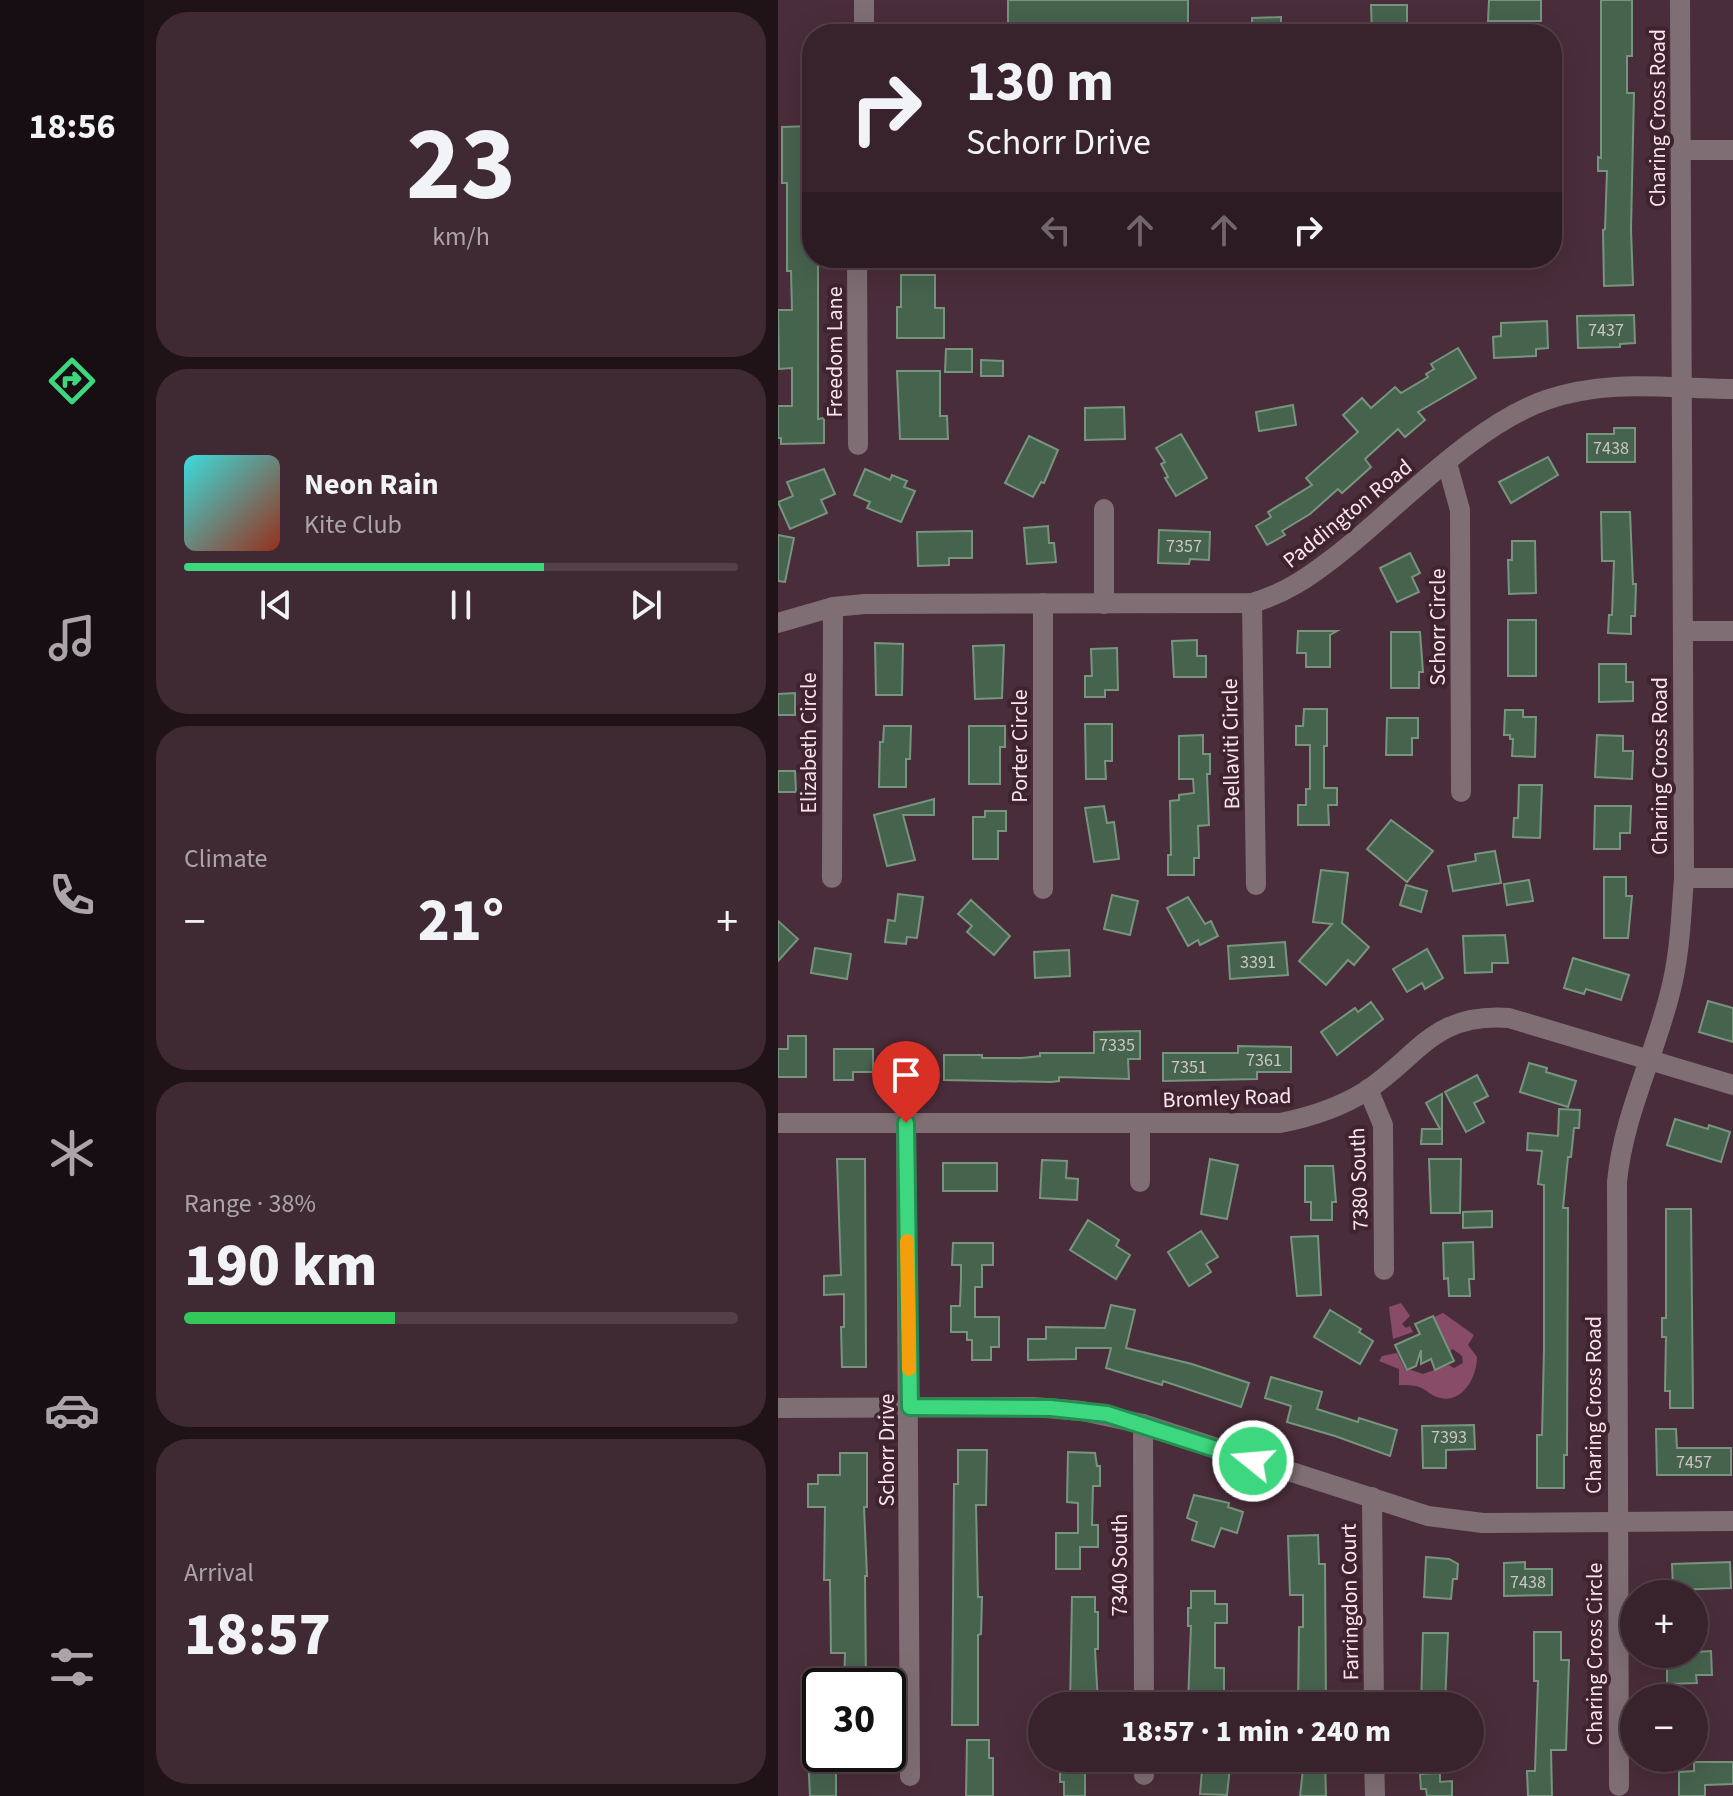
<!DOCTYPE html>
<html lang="en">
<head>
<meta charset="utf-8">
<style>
	body { margin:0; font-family:"Source Sans 3",sans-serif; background:#3f2a34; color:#f1f3f6; height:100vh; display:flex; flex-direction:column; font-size:30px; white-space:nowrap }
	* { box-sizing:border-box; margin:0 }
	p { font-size:26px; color:#aba4a9 }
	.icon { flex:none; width:44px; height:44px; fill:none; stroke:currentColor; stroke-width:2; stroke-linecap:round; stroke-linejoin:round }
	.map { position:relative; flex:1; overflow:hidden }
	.sheet { display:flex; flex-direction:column; gap:12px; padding:12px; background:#1f1318; width:634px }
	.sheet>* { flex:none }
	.hud { position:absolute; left:24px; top:24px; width:760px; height:244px; border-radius:32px; box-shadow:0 8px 32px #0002,0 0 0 2px #523f48; background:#38222c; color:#f1f3f6; overflow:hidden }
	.fabs { position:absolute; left:842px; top:1580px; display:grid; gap:16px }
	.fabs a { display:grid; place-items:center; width:88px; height:88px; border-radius:50%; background:#38222c; box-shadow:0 8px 32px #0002,0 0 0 2px #523f48; font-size:40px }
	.speed { position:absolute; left:24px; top:1668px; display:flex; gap:16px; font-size:40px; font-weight:700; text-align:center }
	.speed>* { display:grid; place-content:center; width:104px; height:104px; border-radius:50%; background:#38222c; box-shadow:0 8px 32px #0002,0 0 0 2px #523f48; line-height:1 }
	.speed .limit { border:4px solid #111; border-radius:12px; background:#fff; color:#111 }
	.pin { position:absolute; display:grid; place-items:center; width:68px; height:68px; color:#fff; margin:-82px -34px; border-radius:50% 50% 50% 0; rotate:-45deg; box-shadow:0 0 8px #0007 }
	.pin .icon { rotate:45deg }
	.me { position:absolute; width:88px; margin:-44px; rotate:287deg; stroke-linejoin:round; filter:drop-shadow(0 0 6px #0008) }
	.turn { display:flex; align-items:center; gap:28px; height:168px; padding:0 32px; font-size:36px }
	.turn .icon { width:104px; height:104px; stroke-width:2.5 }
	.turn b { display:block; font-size:56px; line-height:68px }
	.lanes { display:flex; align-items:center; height:76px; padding:0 32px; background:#0003; justify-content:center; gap:40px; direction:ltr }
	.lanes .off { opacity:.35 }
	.big { font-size:60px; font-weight:800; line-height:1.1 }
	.sheet .card { flex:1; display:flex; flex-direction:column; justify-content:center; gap:12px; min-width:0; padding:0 28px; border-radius:32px; background:#3f2a34 }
	.sheet .dial { align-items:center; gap:0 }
	.dial b { font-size:104px; line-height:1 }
	.song { display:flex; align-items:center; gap:24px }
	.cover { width:96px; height:96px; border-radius:12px; background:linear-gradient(135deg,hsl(180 70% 55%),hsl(10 70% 35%)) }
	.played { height:8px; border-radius:4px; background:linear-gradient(90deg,#3cd77e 65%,#523f48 65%) }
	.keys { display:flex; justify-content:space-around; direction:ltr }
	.heat { display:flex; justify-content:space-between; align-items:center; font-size:44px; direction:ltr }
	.charge { height:12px; border-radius:6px; background:linear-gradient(90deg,#34c759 38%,#523f48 0) }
	.trip { position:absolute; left:250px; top:1692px; width:456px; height:80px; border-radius:40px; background:#38222c; box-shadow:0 8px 32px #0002,0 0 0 2px #523f48; font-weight:800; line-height:80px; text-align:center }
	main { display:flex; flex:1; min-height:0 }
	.tab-bar { display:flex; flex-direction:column; width:144px; justify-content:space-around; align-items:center; background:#160e12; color:#aba4a9 }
	.tab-bar .icon { width:56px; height:56px }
	.tab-bar .selected { color:#3cd77e }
	.tab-bar b { font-size:36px; color:#f1f3f6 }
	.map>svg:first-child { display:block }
	.green { fill:#884c68 }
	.building { fill:#46634e; stroke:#76947e; stroke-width:2 }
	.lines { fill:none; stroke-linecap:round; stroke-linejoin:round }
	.minor { stroke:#7f6f75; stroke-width:20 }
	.route-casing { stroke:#278c52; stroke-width:20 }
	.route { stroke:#3cd77e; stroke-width:14 }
	.slow { stroke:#f59e0b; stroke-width:14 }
	.labels { text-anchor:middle; stroke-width:8; stroke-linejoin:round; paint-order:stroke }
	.number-label { font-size:18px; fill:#ccc5c5 }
	.street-label { font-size:22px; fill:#f9e6ed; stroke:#3f232f }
</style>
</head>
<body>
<main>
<nav class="tab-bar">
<b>18:56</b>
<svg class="icon selected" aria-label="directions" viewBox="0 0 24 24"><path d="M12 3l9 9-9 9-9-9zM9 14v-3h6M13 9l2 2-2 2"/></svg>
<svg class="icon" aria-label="music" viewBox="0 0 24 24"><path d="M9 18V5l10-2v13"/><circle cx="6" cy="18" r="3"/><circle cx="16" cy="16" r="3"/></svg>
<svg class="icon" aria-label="phone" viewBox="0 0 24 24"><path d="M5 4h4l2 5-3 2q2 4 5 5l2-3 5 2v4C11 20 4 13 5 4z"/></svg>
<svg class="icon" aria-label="climate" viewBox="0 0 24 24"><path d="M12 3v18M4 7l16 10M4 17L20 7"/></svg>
<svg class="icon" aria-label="car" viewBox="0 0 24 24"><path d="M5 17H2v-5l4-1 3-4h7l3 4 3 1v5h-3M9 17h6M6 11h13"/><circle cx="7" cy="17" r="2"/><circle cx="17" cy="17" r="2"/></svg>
<svg class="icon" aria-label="filters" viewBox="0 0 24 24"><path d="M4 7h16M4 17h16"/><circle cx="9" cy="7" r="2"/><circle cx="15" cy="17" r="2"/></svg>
</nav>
<section class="sheet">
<div class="card dial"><b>23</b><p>km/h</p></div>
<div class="card">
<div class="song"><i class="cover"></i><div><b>Neon Rain</b><p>Kite Club</p></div></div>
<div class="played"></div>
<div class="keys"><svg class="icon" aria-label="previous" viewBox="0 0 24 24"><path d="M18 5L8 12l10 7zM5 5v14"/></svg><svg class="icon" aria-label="pause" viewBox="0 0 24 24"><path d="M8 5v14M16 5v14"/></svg><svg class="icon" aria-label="next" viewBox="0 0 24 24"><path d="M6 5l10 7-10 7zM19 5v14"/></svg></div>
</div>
<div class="card"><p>Climate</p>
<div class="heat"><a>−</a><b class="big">21°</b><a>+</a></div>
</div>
<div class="card"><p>Range · 38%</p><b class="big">190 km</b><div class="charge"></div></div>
<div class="card"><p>Arrival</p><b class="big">18:57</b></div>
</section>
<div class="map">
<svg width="955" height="1796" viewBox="0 0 955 1796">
	<rect width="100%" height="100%" fill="#4a2d3a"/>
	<g class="green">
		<polygon points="623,1303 632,1316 624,1324 628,1328 632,1326 635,1332 615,1339 611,1307"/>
		<path d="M665,1313L696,1335L690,1345L699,1357C699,1377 684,1406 659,1397C652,1395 648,1389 641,1387C636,1385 627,1385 621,1385V1369L601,1361L604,1356L619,1353L628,1371L633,1370L645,1374L671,1365L676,1368L685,1363L684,1356L675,1349L672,1351L656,1317Z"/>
	</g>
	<g class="building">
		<polygon points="230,0 410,0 410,31 405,31 405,34 230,34"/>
		<polygon points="711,0 763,0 763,21 710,21"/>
		<polygon points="823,0 854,0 854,56 849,56 849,93 856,93 853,229 855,285 826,286 825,230 827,229 829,171 820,171 820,157 823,158"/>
		<polygon points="593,5 629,5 629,34 594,34"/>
		<polygon points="503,17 503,34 474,34 474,18"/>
		<polygon points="34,126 34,258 40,258 40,419 46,418 46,443 3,444 3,438 0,438 0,406 14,406 14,368 1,369 0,310 14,310 13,271 9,271 9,183 4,183 4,127"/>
		<polygon points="123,275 157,275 157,308 166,308 166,338 119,338 119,307 123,307"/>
		<polygon points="856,315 857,343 842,344 842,347 800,348 799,316"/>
		<polygon points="769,321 770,348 758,349 758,356 716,358 715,337 723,336 723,323"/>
		<polygon points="680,348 698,378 640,412 647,420 627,437 620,429 587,459 593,467 564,493 560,489 532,514 504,531 507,535 489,545 478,526 493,517 490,512 534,485 528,478 580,432 565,415 584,398 593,408 617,387 623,393 650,377 648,374 656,369 653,364"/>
		<polygon points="168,349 194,349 194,372 167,372"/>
		<polygon points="203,360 225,361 225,376 203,376"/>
		<polygon points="119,371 162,371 162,416 169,416 170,439 122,439"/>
		<polygon points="515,405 518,425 481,431 478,412"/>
		<polygon points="346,407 347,439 307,440 307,408"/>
		<polygon points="836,428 857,428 857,462 809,462 809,434 836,434"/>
		<polygon points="403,434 429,478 398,496 387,478 390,477 383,464 387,462 378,448"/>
		<polygon points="251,436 280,450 266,483 263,482 255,497 227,483"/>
		<polygon points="770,457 780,475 733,503 721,482"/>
		<polygon points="46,469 57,494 43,500 49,513 12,529 0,502 15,496 9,482"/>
		<polygon points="87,469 112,480 114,475 129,481 126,487 137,491 123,522 89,508 92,502 76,495"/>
		<polygon points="823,512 852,512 855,584 858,584 857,616 853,616 853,634 830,633 831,615 834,615 836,561 824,561"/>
		<polygon points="270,526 271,543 276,543 278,562 249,564 246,528"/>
		<polygon points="381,530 432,532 431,560 412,559 411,564 380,563"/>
		<polygon points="194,531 194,558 171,558 171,565 140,566 139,532"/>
		<polygon points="0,535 16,538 7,582 0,581"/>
		<polygon points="734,541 757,541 758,593 731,594 730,560 734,560"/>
		<polygon points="632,553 642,573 634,577 641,592 619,602 602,568"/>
		<rect x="730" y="620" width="28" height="56"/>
		<polygon points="520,631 559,631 552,635 552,667 528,667 528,653 519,653"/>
		<polygon points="613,632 642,632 645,672 641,672 641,688 613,688"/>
		<polygon points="419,640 419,656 428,656 428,677 396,677 394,641"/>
		<polygon points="97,643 125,644 124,695 98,695"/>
		<polygon points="226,645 224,698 197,699 195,646"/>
		<polygon points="339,648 340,690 327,690 327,697 307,697 307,676 314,676 313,649"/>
		<polygon points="821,664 848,664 848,682 855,682 855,701 821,702"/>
		<polygon points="17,693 17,715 0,715 0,694"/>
		<polygon points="526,709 549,709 549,746 546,746 546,788 559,788 559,805 550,805 551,825 520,825 520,805 528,805 528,789 532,789 532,745 518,745 518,726 525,726"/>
		<polygon points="727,710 745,710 745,717 758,717 757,757 734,756 735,739 732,739 732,735 726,735"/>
		<polygon points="609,718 640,718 640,738 634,738 634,755 608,755"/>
		<polygon points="307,724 334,724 334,761 327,761 328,779 308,779"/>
		<polygon points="106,726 133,726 132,759 128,759 128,787 101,787 102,742 105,742"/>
		<polygon points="191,726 227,726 227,747 222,747 222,784 191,784"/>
		<polygon points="425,735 425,754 432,754 432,774 429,774 431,825 420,826 421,858 416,858 416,875 390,875 390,855 393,855 392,801 401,800 401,795 416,793 415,779 401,779 401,736"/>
		<polygon points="819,735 845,736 845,751 855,751 854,779 817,777"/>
		<polygon points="0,771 17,771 18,792 0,792"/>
		<polygon points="741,785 764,785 762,838 735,837 736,818 740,818"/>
		<polygon points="156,799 156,815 125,815 137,860 109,866 96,815"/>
		<polygon points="326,806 329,823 336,822 341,859 316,862 307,808"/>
		<polygon points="817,806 853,806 852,833 842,833 842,849 816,849"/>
		<polygon points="207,811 228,811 228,831 220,831 220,859 195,859 195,817 207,817"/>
		<polygon points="613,820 655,851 629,882 589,849"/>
		<polygon points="717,851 723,883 675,891 670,866 698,861 697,854"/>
		<polygon points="543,870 570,873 564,923 591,947 576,965 570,960 548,985 521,961 554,924 535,922"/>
		<polygon points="826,877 848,877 848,896 854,896 850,938 826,938"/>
		<polygon points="751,880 755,901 729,905 726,884"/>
		<polygon points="628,885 649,891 643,912 622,905"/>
		<polygon points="120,894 145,897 139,938 129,937 128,944 107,942 110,920 117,921"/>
		<polygon points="334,895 360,901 352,935 326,929"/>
		<polygon points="410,897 427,924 433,921 440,936 422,945 420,940 410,946 389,908"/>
		<polygon points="193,900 232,936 216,955 189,932 194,926 180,914"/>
		<polygon points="0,921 20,939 0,961"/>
		<polygon points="727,935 730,963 714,963 714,972 687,973 685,936"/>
		<polygon points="507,942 510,975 452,979 450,946"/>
		<polygon points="37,948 73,954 69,979 33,973"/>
		<polygon points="649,949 665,978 647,989 644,983 629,992 615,969"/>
		<polygon points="291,950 292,976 257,978 256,952"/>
		<polygon points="795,958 851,975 843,1000 808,989 806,994 786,988"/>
		<polygon points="930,1001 955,1008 955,1042 921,1032"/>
		<polygon points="593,1002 605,1019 559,1055 543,1032 577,1008 580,1012"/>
		<polygon points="362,1031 362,1059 350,1059 351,1079 281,1077 281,1081 273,1082 166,1080 166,1055 204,1055 204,1058 244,1058 262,1056 262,1053 316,1053 316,1032"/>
		<polygon points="10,1036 28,1036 28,1077 0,1077 0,1049 10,1049"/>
		<polygon points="460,1046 513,1047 513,1072 479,1072 479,1079 385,1081 385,1053 460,1053"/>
		<polygon points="56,1049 95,1049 95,1072 75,1072 75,1080 56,1080"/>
		<polygon points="751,1063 769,1068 768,1072 798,1081 790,1107 742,1092"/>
		<polygon points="699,1075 710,1096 696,1103 706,1122 688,1132 667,1092"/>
		<polygon points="664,1094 664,1144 643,1144 644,1129 662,1129 648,1103"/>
		<polygon points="781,1109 802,1110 801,1128 796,1128 793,1157 790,1157 785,1208 790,1208 789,1455 786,1455 786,1488 759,1488 759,1435 764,1435 766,1349 766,1185 760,1184 764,1151 749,1150 750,1133 780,1136"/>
		<polygon points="897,1119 930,1129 931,1125 952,1132 943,1162 889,1145"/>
		<polygon points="59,1159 87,1159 88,1367 64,1367 63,1327 66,1327 66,1294 46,1295 46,1276 63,1275"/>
		<polygon points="432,1159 460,1165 449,1219 423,1214"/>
		<polygon points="651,1159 683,1159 682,1213 653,1213"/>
		<polygon points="264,1160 289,1161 288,1178 300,1179 299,1200 262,1198"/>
		<rect x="165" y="1163" width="54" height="28"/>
		<polygon points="527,1166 555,1166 558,1202 554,1202 554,1220 533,1220 533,1202 527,1202"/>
		<polygon points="888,1209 913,1209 915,1408 892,1408 892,1391 887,1391 888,1337 884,1337 884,1318 888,1318"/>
		<polygon points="714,1211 714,1227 685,1228 685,1212"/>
		<polygon points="310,1220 341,1240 338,1246 352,1255 338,1279 292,1250"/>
		<polygon points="423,1231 440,1257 428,1264 433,1272 411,1286 390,1252"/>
		<polygon points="540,1236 543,1295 519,1296 513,1237"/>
		<polygon points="695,1242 696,1279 691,1279 692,1296 671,1296 670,1278 666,1279 665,1243"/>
		<polygon points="175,1243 215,1243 215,1265 204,1265 204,1287 197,1287 197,1317 221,1317 221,1347 213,1347 213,1360 194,1360 194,1340 189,1340 189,1332 173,1332 173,1306 182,1306 183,1280 183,1265 174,1265"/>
		<polygon points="333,1305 357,1310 348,1348 414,1364 471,1383 463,1407 385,1381 384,1385 328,1368 333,1348 298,1348 298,1359 250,1360 250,1339 268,1339 268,1327 327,1328"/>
		<polygon points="552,1310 583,1329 581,1332 595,1341 582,1364 536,1337"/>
		<polygon points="655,1316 676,1361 657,1370 653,1359 643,1364 643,1350 638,1366 629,1370 617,1345 642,1334 637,1324"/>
		<polygon points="493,1377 544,1392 539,1409 580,1422 581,1418 619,1430 612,1456 557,1436 509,1422 513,1406 487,1398"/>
		<polygon points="696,1425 697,1449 668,1450 668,1468 645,1468 644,1426"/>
		<polygon points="878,1429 898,1429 899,1448 953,1448 953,1475 879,1475"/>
		<polygon points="180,1450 209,1450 208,1505 198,1505 200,1597 204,1597 203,1634 200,1635 200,1725 174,1725 176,1484 180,1484"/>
		<polygon points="290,1452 317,1453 319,1466 322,1466 322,1486 315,1486 314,1525 320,1525 320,1547 302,1547 302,1569 278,1569 278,1533 300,1533 300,1503 289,1502"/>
		<polygon points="62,1453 89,1453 89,1507 86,1507 89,1576 87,1576 88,1686 66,1686 67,1653 53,1653 52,1580 46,1580 47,1507 30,1507 30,1484 40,1484 40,1475 62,1475"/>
		<polygon points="416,1495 451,1503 450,1507 465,1512 459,1533 443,1528 436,1547 414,1540 419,1522 409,1518"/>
		<polygon points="540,1535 541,1564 547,1564 548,1706 520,1706 521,1627 525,1627 525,1595 512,1595 510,1536"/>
		<polygon points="648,1557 671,1559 680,1564 679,1579 675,1579 673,1599 646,1597"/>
		<polygon points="747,1562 747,1569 774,1569 774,1595 726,1596 726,1563"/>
		<polygon points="952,1562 953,1588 895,1590 894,1564"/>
		<polygon points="413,1591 437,1591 437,1604 449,1604 449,1623 437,1623 437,1668 446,1668 446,1700 437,1700 437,1706 411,1706 410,1702 413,1626 410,1626 410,1608 413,1608"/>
		<polygon points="294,1597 317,1597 317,1612 320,1612 320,1649 317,1649 320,1703 317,1703 317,1706 292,1706"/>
		<polygon points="756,1632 783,1632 783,1660 791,1660 788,1750 773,1750 774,1796 750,1796 749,1771 757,1771 760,1681 756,1681"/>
		<polygon points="645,1633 670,1633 667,1706 643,1706"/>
		<polygon points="933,1651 934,1675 918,1675 919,1683 889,1684 889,1654"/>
		<polygon points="189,1740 211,1740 211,1758 215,1758 215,1796 188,1796"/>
		<polygon points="30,1754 58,1754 58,1796 32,1796"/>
		<polygon points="282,1758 307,1758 307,1796 286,1796 286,1782 282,1782"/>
		<polygon points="425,1758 453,1758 449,1795 422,1794"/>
		<polygon points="526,1760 547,1760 548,1796 522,1796"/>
		<polygon points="916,1762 955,1762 955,1784 927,1785 927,1796 901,1796 901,1772 916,1771"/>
		<polygon points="662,1773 662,1782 674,1781 674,1796 649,1796 648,1789 643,1789 642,1774"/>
	</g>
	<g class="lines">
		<g class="minor">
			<polyline points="86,34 86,0"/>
			<polyline points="903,150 955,150"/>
			<polyline points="79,258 80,445"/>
			<polyline points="669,463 682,510 683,792"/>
			<polyline points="474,603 478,885"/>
			<polyline points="326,604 326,509"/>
			<path d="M0,623L55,607L87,604L474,603C508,593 531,577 558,556C620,508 695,425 768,400C833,378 889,389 955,389"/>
			<polyline points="905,631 955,631"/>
			<polyline points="54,878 55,607"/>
			<polyline points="906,878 955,878"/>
			<polyline points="265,889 265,603"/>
			<polyline points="590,1089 605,1125 606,1270"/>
			<path d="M0,1123H502C533,1117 561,1108 588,1091C643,1054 655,1013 731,1018L955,1085"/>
			<polyline points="128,1123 132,1776"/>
			<polyline points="362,1182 362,1123"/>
			<polyline points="0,1408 256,1407 304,1411 365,1424 650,1516 705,1523 955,1521"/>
			<polyline points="365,1424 366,1706"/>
			<polyline points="594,1497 596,1706"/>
			<polyline points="366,1758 366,1775"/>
			<polyline points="596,1758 597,1796"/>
			<path d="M841,1786L839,1182C845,1117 876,1057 892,993C902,955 903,917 906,878L902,0"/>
		</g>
	</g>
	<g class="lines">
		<g class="route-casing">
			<polyline id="route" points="128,1123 132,1407 273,1408 329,1414 475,1461"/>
		</g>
		<use href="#route" class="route"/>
		<polyline class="slow" points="129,1241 131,1369"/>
	</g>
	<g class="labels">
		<g class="number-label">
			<text x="828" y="336">7437</text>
			<text x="833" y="454">7438</text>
			<text x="406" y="552">7357</text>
			<text x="480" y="968">3391</text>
			<text x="339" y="1051">7335</text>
			<text x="486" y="1066">7361</text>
			<text x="411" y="1073">7351</text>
			<text x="671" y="1443">7393</text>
			<text x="916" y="1468">7457</text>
			<text x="750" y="1588">7438</text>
		</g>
		<g class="street-label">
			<text transform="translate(879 118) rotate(-90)" y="8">Charing Cross Road</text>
			<text transform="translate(56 352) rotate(-90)" y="8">Freedom Lane</text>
			<text transform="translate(569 513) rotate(-39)" y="8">Paddington Road</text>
			<text transform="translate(659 627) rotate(-90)" y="8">Schorr Circle</text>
			<text transform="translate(30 743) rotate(-90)" y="8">Elizabeth Circle</text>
			<text transform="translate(452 744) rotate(-91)" y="8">Bellaviti Circle</text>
			<text transform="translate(241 746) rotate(-90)" y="8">Porter Circle</text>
			<text transform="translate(881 766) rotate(-90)" y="8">Charing Cross Road</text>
			<text transform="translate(449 1097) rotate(-2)" y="8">Bromley Road</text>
			<text transform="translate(580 1179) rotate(-92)" y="8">7380 South</text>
			<text transform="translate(815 1405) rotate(-90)" y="8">Charing Cross Road</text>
			<text transform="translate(108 1450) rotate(-90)" y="8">Schorr Drive</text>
			<text transform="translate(341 1565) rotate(-90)" y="8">7340 South</text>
			<text transform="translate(571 1602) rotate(-91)" y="8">Farringdon Court</text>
			<text transform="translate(816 1654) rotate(-90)" y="8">Charing Cross Circle</text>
		</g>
	</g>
</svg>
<div class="fabs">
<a>+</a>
<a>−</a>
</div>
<div class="speed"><div class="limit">30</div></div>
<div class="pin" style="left:128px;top:1123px;background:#d93025"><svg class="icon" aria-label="arrive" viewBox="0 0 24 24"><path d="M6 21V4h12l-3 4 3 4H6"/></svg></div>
<svg class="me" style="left:475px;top:1461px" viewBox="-20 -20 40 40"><circle r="17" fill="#3cd77e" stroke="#fff" stroke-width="3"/><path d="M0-11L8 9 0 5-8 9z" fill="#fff"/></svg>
<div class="trip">18:57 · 1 min · 240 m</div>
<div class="hud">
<div class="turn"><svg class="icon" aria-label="right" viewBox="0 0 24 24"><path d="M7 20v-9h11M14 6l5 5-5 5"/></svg><div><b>130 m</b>Schorr Drive</div></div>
<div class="lanes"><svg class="icon off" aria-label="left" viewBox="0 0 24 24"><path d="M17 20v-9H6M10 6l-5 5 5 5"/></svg><svg class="icon off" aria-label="ahead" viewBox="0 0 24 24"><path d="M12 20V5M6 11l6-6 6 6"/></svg><svg class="icon off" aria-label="ahead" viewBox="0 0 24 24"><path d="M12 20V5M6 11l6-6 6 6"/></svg><svg class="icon" aria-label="right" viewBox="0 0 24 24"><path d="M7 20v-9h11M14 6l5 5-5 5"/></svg></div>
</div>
</div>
</main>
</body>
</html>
